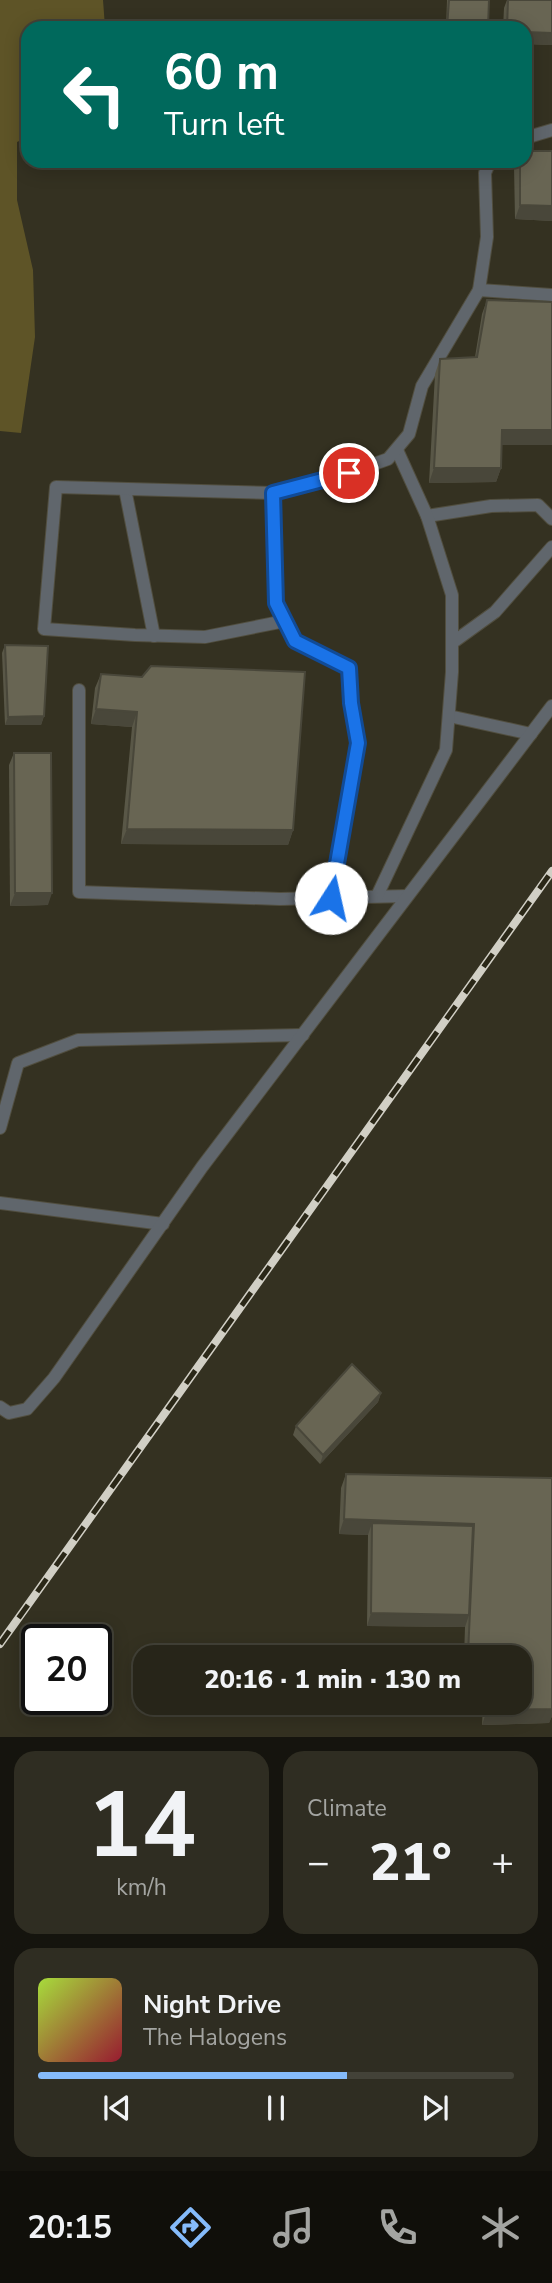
<!DOCTYPE html>
<html lang="en">
<head>
<meta charset="utf-8">
<style>
	body { margin:0; font-family:"Nunito Sans",sans-serif; background:#2f2d22; color:#f1f3f6; height:100vh; display:flex; flex-direction:column; font-size:26px; white-space:nowrap }
	* { box-sizing:border-box; margin:0 }
	p { font-size:23px; color:#a4a5a2 }
	.icon { flex:none; width:38px; height:38px; fill:none; stroke:currentColor; stroke-width:2; stroke-linecap:round; stroke-linejoin:round }
	.map { position:relative; height:1737px; overflow:hidden }
	.drawer { display:flex; flex-direction:column; gap:14px; padding:14px; background:#15140e; flex:1 }
	.drawer>* { flex:none }
	.banner { position:absolute; left:21px; top:21px; width:511px; height:147px; border-radius:21px; box-shadow:0 4px 18px #0003,0 0 0 2px #434238; background:#00695c; color:#fff; overflow:hidden }
	.speed { position:absolute; left:21px; top:1624px; display:flex; gap:14px; font-size:35px; font-weight:700; text-align:center }
	.speed>* { display:grid; place-content:center; width:91px; height:91px; border-radius:50%; background:#272519; box-shadow:0 4px 18px #0003,0 0 0 2px #434238; line-height:1 }
	.speed .limit { border:4px solid #111; border-radius:10px; background:#fff; color:#111 }
	.pin { position:absolute; display:grid; place-items:center; width:60px; height:60px; color:#fff; margin:-30px; border:4px solid #fff; border-radius:50%; box-shadow:0 2px 7px #0007 }
	.me { position:absolute; width:77px; margin:-38px; rotate:10deg; stroke-linejoin:round; filter:drop-shadow(0 0 5px #0008) }
	.turn { display:flex; align-items:center; gap:24px; height:147px; padding:0 28px; font-size:32px }
	.turn .icon { width:91px; height:91px; stroke-width:2.5 }
	.turn b { display:block; font-size:49px; line-height:60px }
	.big { font-size:52px; font-weight:800; line-height:1.1 }
	.drawer .widget { flex:1; display:flex; flex-direction:column; justify-content:center; gap:10px; min-width:0; padding:0 24px; border-radius:21px; background:#2f2d22 }
	.drawer .dial { align-items:center; gap:0 }
	.dial b { font-size:91px; line-height:1 }
	.song { display:flex; align-items:center; gap:21px }
	.cover { width:84px; height:84px; border-radius:10px; background:linear-gradient(135deg,hsl(80 70% 55%),hsl(350 70% 35%)) }
	.played { height:7px; border-radius:4px; background:linear-gradient(90deg,#85bbfb 65%,#434238 65%) }
	.keys { display:flex; justify-content:space-around; direction:ltr }
	.heat { display:flex; justify-content:space-between; align-items:center; font-size:38px; direction:ltr }
	.drawer .tiles { flex:1; display:grid; gap:14px; grid-template-columns:1fr 1fr }
	.widget:last-child { grid-column:span 2 }
	.trip { position:absolute; left:133px; top:1645px; width:399px; height:70px; border-radius:21px; background:#272519; box-shadow:0 4px 18px #0003,0 0 0 2px #434238; font-weight:800; line-height:70px; text-align:center }
	.menu { display:flex; height:112px; justify-content:space-around; align-items:center; background:#100f0a; color:#a4a5a2 }
	.menu .icon { width:49px; height:49px }
	.menu .selected { color:#85bbfb }
	.menu b { font-size:32px; color:#f1f3f6 }
	.map>svg:first-child { display:block }
	.green { fill:#5e5427 }
	.lines { fill:none; stroke-linecap:round; stroke-linejoin:round }
	.service-casing { stroke:#514e3f; stroke-width:14 }
	.service { stroke:#60666c; stroke-width:12 }
	.rail-casing { stroke:#d1cfc5; stroke-width:8 }
	.rail { stroke:#2a2717; stroke-width:5; stroke-dasharray:16; stroke-linecap:butt }
	.wall { fill:#595747 }
	.shaded-wall { fill:#49473a }
	.building { fill:#686553; stroke:#49473a; stroke-width:2 }
	.route-casing { stroke:#114b97; stroke-width:18 }
	.route { stroke:#1a73e8; stroke-width:12 }
</style>
</head>
<body>
<div class="map">
<svg width="552" height="1737" viewBox="0 0 552 1737">
	<rect width="100%" height="100%" fill="#343121"/>
	<polygon class="green" points="0,0 103,0 105,27 71,25 71,28 28,28 28,137 17,142 17,200 33,270 35,337 21,433 0,431"/>
	<g class="lines">
		<g class="service-casing">
			<g id="service">
				<polyline points="525,138 552,130"/>
				<polyline points="479,290 552,295"/>
				<polyline points="125,489 154,636"/>
				<polyline points="273,493 56,487 44,629 135,635 205,637 285,621"/>
				<polyline points="427,516 491,506 538,505 552,519"/>
				<polyline points="452,643 495,612 552,547"/>
				<polyline points="79,690 79,892 280,899 407,896"/>
				<polyline points="449,716 531,734"/>
				<polyline points="377,896 446,750 452,672 452,595 427,516 397,450"/>
				<polyline points="331,898 358,743 351,703 349,668 295,641 276,603 273,493 349,473 388,459 409,434 422,386 479,290 487,237 485,173 490,161"/>
				<polyline points="0,1128 18,1063 78,1040 303,1035"/>
				<polyline points="0,1203 163,1224"/>
				<polyline points="0,1407 9,1413 27,1409 54,1378 202,1167 552,706"/>
			</g>
		</g>
		<use href="#service" class="service"/>
		<g class="rail-casing">
			<polyline id="rail" points="0,1644 552,871"/>
		</g>
		<use href="#rail" class="rail"/>
	</g>
	<g class="wall">
		<polygon points="447,0 489,0 488,28 446,28"/>
		<polygon points="507,0 552,0 552,45 525,44 525,28 503,28 504,8"/>
		<polygon points="552,151 552,221 515,219 514,166 516,161 525,161"/>
		<polygon points="487,300 552,445 502,445 501,468 496,482 429,483 435,374 440,359 475,357 482,314"/>
		<polygon points="5,645 44,716 41,725 5,725 2,653"/>
		<polygon points="101,674 293,830 288,845 121,844 132,727 91,724 95,688"/>
		<polygon points="14,753 48,905 10,906 9,765"/>
		<polygon points="381,1393 378,1402 320,1464 293,1435 296,1426"/>
		<polygon points="346,1474 552,1478 552,1716 549,1723 482,1725 483,1703 520,1703 520,1657 464,1657 465,1627 367,1626 368,1535 339,1534 341,1488"/>
	</g>
	<g class="shaded-wall">
		<polygon points="525,32 552,33 552,45 525,44"/>
		<polygon points="520,205 552,206 552,221 515,219"/>
		<polygon points="502,430 552,430 552,445 497,445"/>
		<polygon points="434,468 501,468 496,482 429,483"/>
		<polygon points="96,709 137,712 132,727 91,724"/>
		<polygon points="44,716 41,725 5,725 8,717"/>
		<polygon points="127,829 293,830 288,845 121,844"/>
		<polygon points="15,893 52,893 48,905 10,906"/>
		<polygon points="381,1393 378,1402 320,1464 323,1455"/>
		<polygon points="344,1519 474,1524 469,1538 372,1523 368,1535 339,1534"/>
		<polygon points="371,1613 469,1615 465,1627 367,1626"/>
		<polygon points="468,1654 490,1655 489,1657 467,1657"/>
		<polygon points="552,1709 552,1716 549,1723 482,1725 487,1710"/>
	</g>
	<g class="building">
		<polygon points="449,0 489,0 488,28 447,28"/>
		<polygon points="508,0 552,0 552,33 525,32 525,28 507,28"/>
		<polygon points="525,151 552,151 552,206 520,205 520,161 525,161"/>
		<polygon points="487,300 552,302 552,430 502,430 501,468 434,468 440,359 477,357"/>
		<polygon points="5,645 48,646 44,716 8,717"/>
		<polygon points="151,666 305,672 293,830 127,829 137,712 96,709 101,674 142,677"/>
		<polygon points="14,753 51,753 52,893 15,893"/>
		<polygon points="352,1364 381,1393 323,1455 296,1426"/>
		<polygon points="346,1474 552,1478 552,1709 487,1710 487,1703 520,1703 520,1657 490,1657 490,1655 468,1654 474,1524 344,1519"/>
		<polygon points="372,1523 473,1526 469,1615 371,1613"/>
	</g>
	<g class="lines">
		<g class="route-casing">
			<polyline id="route" points="331,898 358,743 351,703 349,668 295,641 276,603 273,493 349,473"/>
		</g>
		<use href="#route" class="route"/>
	</g>
</svg>
<div class="speed"><div class="limit">20</div></div>
<div class="pin" style="left:349px;top:473px;background:#d93025"><svg class="icon" aria-label="arrive" viewBox="0 0 24 24"><path d="M6 21V4h12l-3 4 3 4H6"/></svg></div>
<svg class="me" style="left:331px;top:898px" viewBox="-20 -20 40 40"><circle r="19" fill="#fff"/><path d="M0-13L10 11 0 6-10 11z" fill="#1a73e8"/></svg>
<div class="trip">20:16 · 1 min · 130 m</div>
<div class="banner">
<div class="turn"><svg class="icon" aria-label="left" viewBox="0 0 24 24"><path d="M17 20v-9H6M10 6l-5 5 5 5"/></svg><div><b>60 m</b>Turn left</div></div>
</div>
</div>
<section class="drawer">
<div class="tiles">
<div class="widget dial"><b>14</b><p>km/h</p></div>
<div class="widget"><p>Climate</p>
<div class="heat"><a>−</a><b class="big">21°</b><a>+</a></div>
</div>
<div class="widget">
<div class="song"><i class="cover"></i><div><b>Night Drive</b><p>The Halogens</p></div></div>
<div class="played"></div>
<div class="keys"><svg class="icon" aria-label="previous" viewBox="0 0 24 24"><path d="M18 5L8 12l10 7zM5 5v14"/></svg><svg class="icon" aria-label="pause" viewBox="0 0 24 24"><path d="M8 5v14M16 5v14"/></svg><svg class="icon" aria-label="next" viewBox="0 0 24 24"><path d="M6 5l10 7-10 7zM19 5v14"/></svg></div>
</div>
</div>
</section>
<nav class="menu">
<b>20:15</b>
<svg class="icon selected" aria-label="directions" viewBox="0 0 24 24"><path d="M12 3l9 9-9 9-9-9zM9 14v-3h6M13 9l2 2-2 2"/></svg>
<svg class="icon" aria-label="music" viewBox="0 0 24 24"><path d="M9 18V5l10-2v13"/><circle cx="6" cy="18" r="3"/><circle cx="16" cy="16" r="3"/></svg>
<svg class="icon" aria-label="phone" viewBox="0 0 24 24"><path d="M5 4h4l2 5-3 2q2 4 5 5l2-3 5 2v4C11 20 4 13 5 4z"/></svg>
<svg class="icon" aria-label="climate" viewBox="0 0 24 24"><path d="M12 3v18M4 7l16 10M4 17L20 7"/></svg>
</nav>
</body>
</html>
